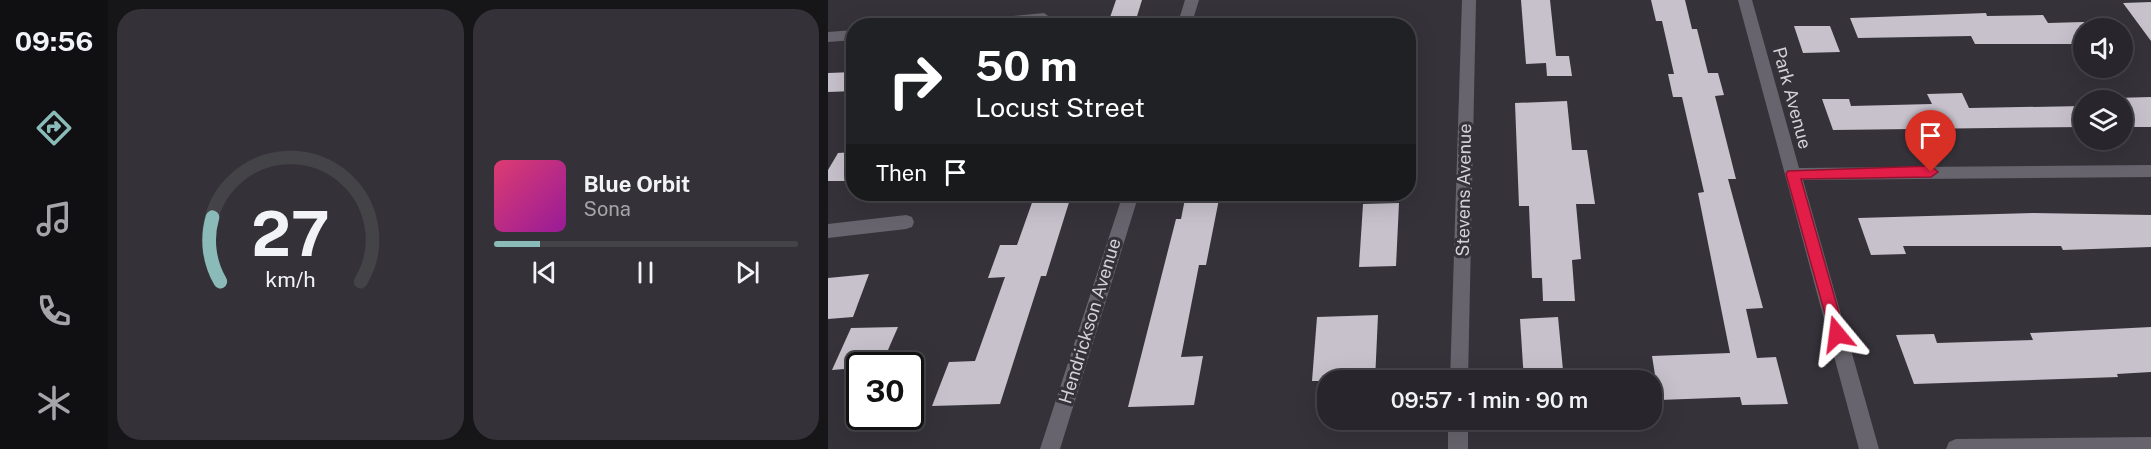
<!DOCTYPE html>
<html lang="en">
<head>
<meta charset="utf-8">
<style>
	body { margin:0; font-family:"Public Sans",sans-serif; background:#343238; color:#f1f3f6; height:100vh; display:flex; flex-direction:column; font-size:22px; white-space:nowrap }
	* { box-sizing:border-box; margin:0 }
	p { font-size:20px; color:#a5a5a9 }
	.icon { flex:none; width:33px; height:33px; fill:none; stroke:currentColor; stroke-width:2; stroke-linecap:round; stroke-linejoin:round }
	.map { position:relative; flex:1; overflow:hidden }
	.panel { display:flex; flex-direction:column; gap:9px; padding:9px; background:#161518; width:720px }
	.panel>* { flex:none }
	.hud { position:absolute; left:18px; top:18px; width:570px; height:183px; border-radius:24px; box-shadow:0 6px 24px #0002,0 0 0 2px #444348; background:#202124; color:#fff; overflow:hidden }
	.controls { position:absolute; left:1245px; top:18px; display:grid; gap:12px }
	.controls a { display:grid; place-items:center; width:60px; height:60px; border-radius:50%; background:#28262c; box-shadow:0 6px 24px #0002,0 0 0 2px #444348; font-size:30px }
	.speed { position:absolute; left:18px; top:352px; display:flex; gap:12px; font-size:30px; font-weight:700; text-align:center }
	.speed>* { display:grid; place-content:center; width:78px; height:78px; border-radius:50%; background:#28262c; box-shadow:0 6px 24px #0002,0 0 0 2px #444348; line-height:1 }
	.speed .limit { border:3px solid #111; border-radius:9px; background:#fff; color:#111 }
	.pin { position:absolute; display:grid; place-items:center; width:51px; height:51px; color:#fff; margin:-62px -26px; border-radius:50% 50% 50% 0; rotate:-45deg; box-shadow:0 0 6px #0007 }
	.pin .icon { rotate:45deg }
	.me { position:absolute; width:66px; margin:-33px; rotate:344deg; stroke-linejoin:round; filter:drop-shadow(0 0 4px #0008) }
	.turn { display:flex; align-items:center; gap:21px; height:126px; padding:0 30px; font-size:27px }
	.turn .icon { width:78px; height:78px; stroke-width:2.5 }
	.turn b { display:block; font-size:42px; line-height:51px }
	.then { display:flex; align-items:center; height:57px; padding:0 30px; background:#0003; gap:12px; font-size:22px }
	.panel .tile { flex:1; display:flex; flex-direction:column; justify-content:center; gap:9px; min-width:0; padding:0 21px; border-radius:24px; background:#343238 }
	.panel .dial { align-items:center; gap:0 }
	.dial svg { height:156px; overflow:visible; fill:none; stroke:#444348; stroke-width:7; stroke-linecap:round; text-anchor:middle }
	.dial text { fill:#f1f3f6; stroke:none }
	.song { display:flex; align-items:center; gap:18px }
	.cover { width:72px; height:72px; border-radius:9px; background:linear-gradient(135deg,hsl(340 70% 55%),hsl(300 70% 35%)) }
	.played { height:6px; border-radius:3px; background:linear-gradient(90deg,#8bbbb9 15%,#444348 15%) }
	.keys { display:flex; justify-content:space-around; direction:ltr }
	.panel .tiles { flex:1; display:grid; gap:9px; grid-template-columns:repeat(2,1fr) }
	.trip { position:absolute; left:489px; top:370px; width:345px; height:60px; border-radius:24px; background:#28262c; box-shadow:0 6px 24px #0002,0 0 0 2px #444348; font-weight:600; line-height:60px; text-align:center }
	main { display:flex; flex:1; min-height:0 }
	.dock { display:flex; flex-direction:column; width:108px; justify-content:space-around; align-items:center; background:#100f12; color:#a5a5a9 }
	.dock .icon { width:42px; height:42px }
	.dock .selected { color:#8bbbb9 }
	.dock b { font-size:27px; color:#f1f3f6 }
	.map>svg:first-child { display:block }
	.building { fill:#c6c1cb }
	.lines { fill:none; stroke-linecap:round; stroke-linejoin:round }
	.minor { fill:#68646d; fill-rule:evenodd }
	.route { fill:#e11d48; stroke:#92132f; stroke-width:1.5 }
	.labels { text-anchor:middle; stroke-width:6; stroke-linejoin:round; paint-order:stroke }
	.street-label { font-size:18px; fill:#d4d1d7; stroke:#36323a }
</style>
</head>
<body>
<main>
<nav class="dock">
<b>09:56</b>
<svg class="icon selected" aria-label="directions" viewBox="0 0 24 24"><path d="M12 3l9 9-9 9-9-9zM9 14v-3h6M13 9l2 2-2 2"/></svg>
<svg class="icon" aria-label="music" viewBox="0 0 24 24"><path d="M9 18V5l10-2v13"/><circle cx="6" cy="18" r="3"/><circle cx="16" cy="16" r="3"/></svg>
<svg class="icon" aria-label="phone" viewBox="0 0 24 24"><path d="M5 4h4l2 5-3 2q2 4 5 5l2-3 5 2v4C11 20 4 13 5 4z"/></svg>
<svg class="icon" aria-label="climate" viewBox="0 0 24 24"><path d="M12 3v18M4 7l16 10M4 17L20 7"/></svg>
</nav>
<section class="panel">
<div class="tiles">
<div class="tile dial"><svg viewBox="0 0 100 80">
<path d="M14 69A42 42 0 1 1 86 69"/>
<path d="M14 69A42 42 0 0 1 10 36" stroke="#8bbbb9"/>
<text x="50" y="56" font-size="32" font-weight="700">27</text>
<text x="50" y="72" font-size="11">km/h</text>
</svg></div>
<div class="tile">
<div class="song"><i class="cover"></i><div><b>Blue Orbit</b><p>Sona</p></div></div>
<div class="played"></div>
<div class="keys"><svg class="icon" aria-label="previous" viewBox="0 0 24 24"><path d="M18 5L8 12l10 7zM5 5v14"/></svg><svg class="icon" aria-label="pause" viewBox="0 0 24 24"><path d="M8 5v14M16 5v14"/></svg><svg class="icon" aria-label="next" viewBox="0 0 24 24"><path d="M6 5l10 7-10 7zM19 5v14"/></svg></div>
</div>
</div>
</section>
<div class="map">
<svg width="1323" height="449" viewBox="0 0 1323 449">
	<rect width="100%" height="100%" fill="#36323a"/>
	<g class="building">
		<polygon points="288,0 314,0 306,26 279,26"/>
		<polygon points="693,0 722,0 728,56 741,56 744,76 719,76 718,63 698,64"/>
		<polygon points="823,0 857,0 864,29 869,29 880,73 890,73 896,95 887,96 908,179 900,179 935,308 918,309 929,358 948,357 960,404 914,405 912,397 831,400 824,356 902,353 870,193 876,192 854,97 845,97 840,74 846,74 834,21 828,21"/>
		<polygon points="1323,2 1323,41 1295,3"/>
		<polygon points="1158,13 1159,16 1215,15 1220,23 1256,22 1256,44 1147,44 1143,36 1030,38 1022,18"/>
		<polygon points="966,26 1002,26 1012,52 975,53"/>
		<polygon points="26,72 26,91 0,92 0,73"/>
		<polygon points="1134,93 1141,108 1256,106 1256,127 1005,130 994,99 1021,99 1023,106 1104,104 1099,94"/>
		<polygon points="1323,97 1323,127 1305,127 1294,111 1294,100 1286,98"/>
		<polygon points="739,101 744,150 759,150 767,204 748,204 753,259 744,260 747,301 715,301 714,278 704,278 701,206 691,206 687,103"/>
		<polygon points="26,152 26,181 0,181 0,170 10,153"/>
		<polygon points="358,194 392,194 378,265 371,265 353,357 375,356 366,405 300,407 348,219 353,219"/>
		<polygon points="243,196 218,276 213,276 172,404 104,406 121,362 147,361 177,277 160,278 172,245 189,245 206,197"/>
		<polygon points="571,203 568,266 531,267 535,204"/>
		<polygon points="1205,213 1323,215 1323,247 1235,250 1233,246 1075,246 1078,254 1043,255 1030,218"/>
		<polygon points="41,274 25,317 0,319 0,278"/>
		<polygon points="550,315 547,381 484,381 489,317"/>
		<polygon points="730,317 736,381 696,381 692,319"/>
		<polygon points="70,327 53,366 4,370 23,328"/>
		<polygon points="1323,327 1323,372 1289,374 1290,377 1086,384 1068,335 1106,334 1109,343 1205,340 1202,333"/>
	</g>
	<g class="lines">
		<g class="minor">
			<polygon points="357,0 371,0 363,26 349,26"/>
			<polygon points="634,0 648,0 640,381 622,381"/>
			<polygon points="910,0 924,0 971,168 1323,165 1323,177 975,180 1051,449 1031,449"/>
			<polygon points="216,13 223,18 221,21 188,26 126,26 133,21"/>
			<polygon points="26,30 26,40 0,42 0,32"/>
			<polygon points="295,194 311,194 232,449 212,449"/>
			<polygon points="78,215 84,217 86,222 84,227 78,229 0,238 0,224"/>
			<rect x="620" y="420" width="20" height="29"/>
			<polygon points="1323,437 1323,449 1118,449 1121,442 1128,439"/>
		</g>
	</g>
	<polygon class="route" points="1103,166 1110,172 1103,177 973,179 1017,334 1015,339 1009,341 1004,339 958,174 960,171"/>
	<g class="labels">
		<g class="street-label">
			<text transform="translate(964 98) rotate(75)" y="6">Park Avenue</text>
			<text transform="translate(636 190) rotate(-89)" y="6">Stevens Avenue</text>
			<text transform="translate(262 321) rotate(-73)" y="6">Hendrickson Avenue</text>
		</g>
	</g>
</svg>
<div class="controls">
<a><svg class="icon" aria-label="sound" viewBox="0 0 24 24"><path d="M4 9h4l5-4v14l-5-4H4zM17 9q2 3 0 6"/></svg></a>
<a><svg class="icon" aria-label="layers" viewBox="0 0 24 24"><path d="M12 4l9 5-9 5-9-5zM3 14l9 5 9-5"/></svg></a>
</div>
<div class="speed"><div class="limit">30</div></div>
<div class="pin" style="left:1103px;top:172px;background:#d93025"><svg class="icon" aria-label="arrive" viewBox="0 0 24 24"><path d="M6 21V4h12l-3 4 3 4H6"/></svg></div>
<svg class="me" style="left:1009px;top:334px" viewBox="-20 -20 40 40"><path d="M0-17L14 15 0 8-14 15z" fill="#e11d48" stroke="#fff" stroke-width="4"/></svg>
<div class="trip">09:57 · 1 min · 90 m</div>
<div class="hud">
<div class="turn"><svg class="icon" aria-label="right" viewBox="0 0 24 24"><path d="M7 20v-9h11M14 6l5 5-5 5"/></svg><div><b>50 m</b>Locust Street</div></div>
<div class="then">Then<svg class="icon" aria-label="arrive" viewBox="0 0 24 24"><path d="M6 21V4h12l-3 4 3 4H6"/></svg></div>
</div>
</div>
</main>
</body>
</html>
